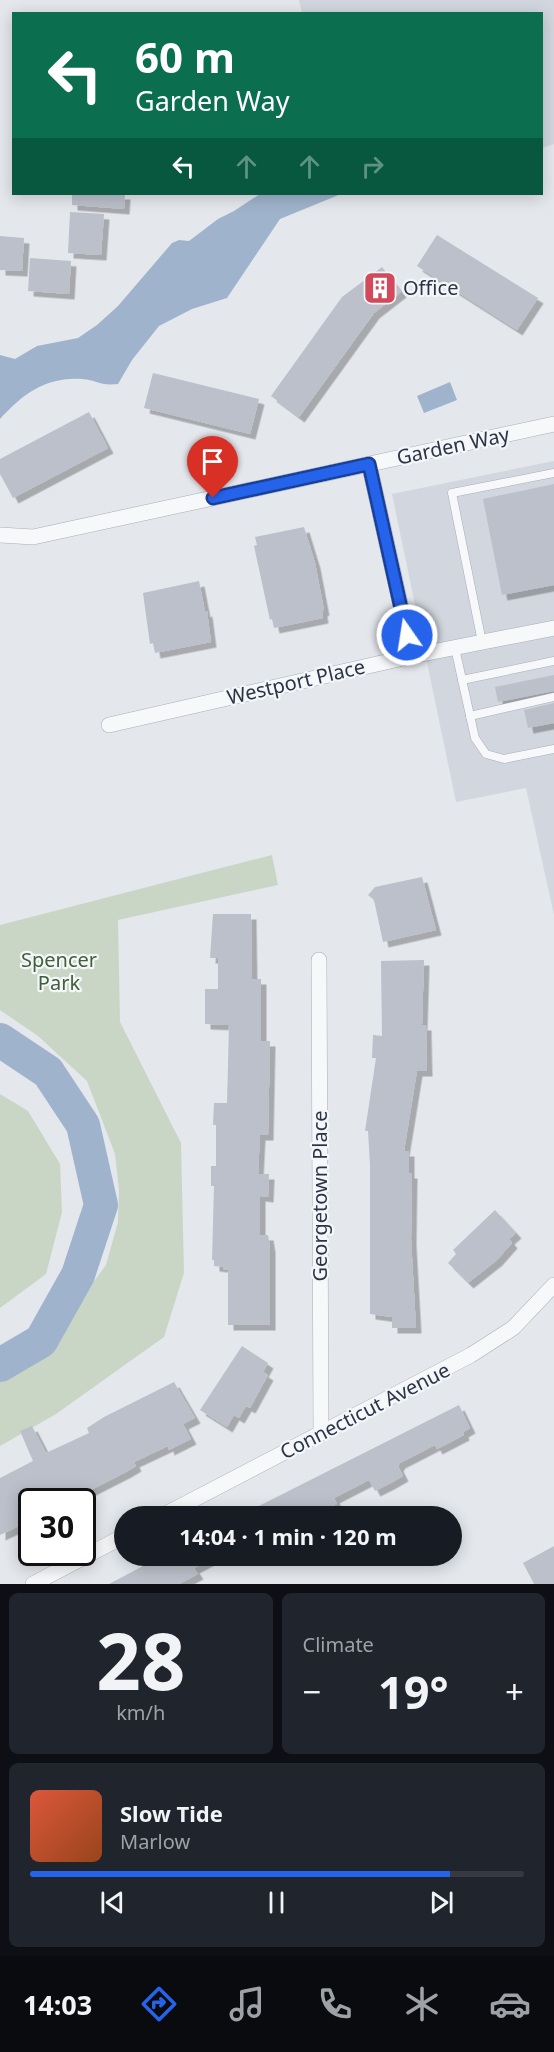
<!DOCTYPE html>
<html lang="en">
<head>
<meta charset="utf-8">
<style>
	body { margin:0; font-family:"Noto Sans",sans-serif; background:#20242c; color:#f1f3f6; height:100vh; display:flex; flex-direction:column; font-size:22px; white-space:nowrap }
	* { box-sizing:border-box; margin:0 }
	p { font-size:20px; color:#9ea1a6 }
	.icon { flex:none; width:33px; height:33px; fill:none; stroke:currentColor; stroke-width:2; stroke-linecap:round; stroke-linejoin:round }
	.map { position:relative; height:1584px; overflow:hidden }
	.details { display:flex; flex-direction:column; gap:9px; padding:9px; background:#0d0f14; flex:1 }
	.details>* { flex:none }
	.guide { position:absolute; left:12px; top:12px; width:531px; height:183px; border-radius:0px; box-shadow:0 3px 15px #0003; background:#0b6e4f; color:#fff; overflow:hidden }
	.speed { position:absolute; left:18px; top:1488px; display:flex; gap:12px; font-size:30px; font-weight:700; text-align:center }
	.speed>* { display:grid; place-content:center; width:78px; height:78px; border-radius:50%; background:#171b24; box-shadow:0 3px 15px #0003; line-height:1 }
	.speed .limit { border:3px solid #111; border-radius:9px; background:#fff; color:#111 }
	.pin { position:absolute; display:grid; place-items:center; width:51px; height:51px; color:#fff; margin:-62px -26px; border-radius:50% 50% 50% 0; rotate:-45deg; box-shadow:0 0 6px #0007 }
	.pin .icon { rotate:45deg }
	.me { position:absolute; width:66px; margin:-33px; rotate:347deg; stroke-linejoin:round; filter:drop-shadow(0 0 4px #0008) }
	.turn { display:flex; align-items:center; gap:21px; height:126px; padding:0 24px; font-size:27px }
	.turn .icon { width:78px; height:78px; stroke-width:2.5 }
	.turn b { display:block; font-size:42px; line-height:51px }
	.lanes { display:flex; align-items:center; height:57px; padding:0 24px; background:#0003; justify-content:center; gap:30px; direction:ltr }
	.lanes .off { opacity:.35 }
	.big { font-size:45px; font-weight:700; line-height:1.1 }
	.details .widget { flex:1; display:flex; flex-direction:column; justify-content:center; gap:9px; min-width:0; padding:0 21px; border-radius:9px; background:#20242c }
	.details .dial { align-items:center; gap:0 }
	.dial b { font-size:78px; line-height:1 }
	.song { display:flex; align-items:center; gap:18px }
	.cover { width:72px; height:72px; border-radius:9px; background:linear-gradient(135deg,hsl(10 70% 55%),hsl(20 70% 35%)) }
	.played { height:6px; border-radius:3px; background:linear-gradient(90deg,#2563eb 85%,#363941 85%) }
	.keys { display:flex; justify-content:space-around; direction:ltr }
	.heat { display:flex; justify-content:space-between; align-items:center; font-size:33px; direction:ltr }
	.details .tiles { flex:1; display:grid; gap:9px; grid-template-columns:1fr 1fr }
	.widget:last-child { grid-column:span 2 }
	.trip { position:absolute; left:114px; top:1506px; width:348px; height:60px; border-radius:30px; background:#171b24; box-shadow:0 3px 15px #0003; font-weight:700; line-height:60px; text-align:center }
	.tab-bar { display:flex; height:96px; justify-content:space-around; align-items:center; background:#090b0e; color:#9ea1a6 }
	.tab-bar .icon { width:42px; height:42px }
	.tab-bar .active { color:#2563eb }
	.tab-bar b { font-size:27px; color:#f1f3f6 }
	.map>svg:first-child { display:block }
	.built { fill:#d2d6de }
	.green { fill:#c9d6c5 }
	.water { fill:#9fb4cc }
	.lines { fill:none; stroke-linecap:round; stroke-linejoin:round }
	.river { stroke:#9fb4cc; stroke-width:34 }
	.building { fill:#bbc0ca; filter:url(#shadow) }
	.lane-casing { stroke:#a9aeb7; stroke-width:9 }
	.street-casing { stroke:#a9aeb7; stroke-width:16 }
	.lane { stroke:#f7f8fa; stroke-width:8 }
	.street { stroke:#f7f8fa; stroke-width:15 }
	.route-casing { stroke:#184099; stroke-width:15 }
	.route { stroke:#2563eb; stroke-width:10 }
	.labels { text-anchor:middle; stroke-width:4.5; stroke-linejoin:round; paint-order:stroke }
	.poi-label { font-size:20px; fill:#2b3445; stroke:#f4f6f9; text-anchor:start }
	.street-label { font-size:20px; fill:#2b3445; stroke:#f4f6f9 }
	.park-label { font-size:20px; fill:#3f6138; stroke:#f4f6f9 }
</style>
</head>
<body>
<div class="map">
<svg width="554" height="1584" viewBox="0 0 554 1584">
	<defs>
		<filter id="shadow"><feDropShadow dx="5.5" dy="5.5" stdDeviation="0" flood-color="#0004"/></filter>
	</defs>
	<rect width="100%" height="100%" fill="#e4e7ec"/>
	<g class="built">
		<polygon points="299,0 554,0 554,144 542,148 542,14 302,13"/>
		<polygon points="554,461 554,915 526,788 456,802 392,494"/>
	</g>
	<g class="green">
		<polygon points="272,855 278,885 118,920 120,1022 181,1143 184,1273 164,1337 56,1414 0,1446 0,1380 44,1349 106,1265 118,1222 119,1190 115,1154 87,1081 38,1036 0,1010 0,925"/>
		<polygon points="0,1094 28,1111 60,1164 62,1212 46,1274 0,1308"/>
	</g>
	<g class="water">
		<path d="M260,194H341L280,219L227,298L192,309L159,326L132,360L118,384C99,386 97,380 82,379C45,377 23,394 0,419V355L15,359L37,346L78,338L97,325L118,306L172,243L179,240L189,241L218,219L234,211Z"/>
		<polygon points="450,382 457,400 424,413 417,396"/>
	</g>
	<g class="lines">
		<polyline class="river" points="0,1040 48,1072 83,1125 101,1205 78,1275 41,1341 0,1365"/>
	</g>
	<g class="building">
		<polygon points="72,194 125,194 124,209 72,205"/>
		<polygon points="70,212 104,214 101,255 68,253"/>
		<polygon points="437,235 538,298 517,330 417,266"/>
		<polygon points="0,236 24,238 22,271 0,270"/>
		<polygon points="30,258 71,261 69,294 28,291"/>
		<polygon points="382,267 401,292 374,313 299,417 271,396 342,297"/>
		<polygon points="153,373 259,399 250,434 144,408"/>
		<polygon points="89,412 108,448 13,498 0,474 0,459"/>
		<polygon points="554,484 554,585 502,595 483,499"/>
		<polygon points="304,527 315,563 324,610 322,611 323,618 274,628 272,619 270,620 254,546 257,545 255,537"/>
		<polygon points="199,581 205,612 207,611 211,642 155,653 153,643 150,644 143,593"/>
		<polygon points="554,675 554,691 498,702 495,687"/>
		<polygon points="554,703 554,723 528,728 524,710"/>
		<polygon points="422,877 436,930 383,942 374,900 368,895 375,887"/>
		<polygon points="213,914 251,914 252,979 261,979 261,1041 270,1041 268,1135 260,1135 258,1174 269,1174 268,1197 260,1196 260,1235 268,1235 270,1247 270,1325 228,1325 228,1270 223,1270 223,1267 214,1266 214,1260 212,1260 214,1186 211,1186 211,1166 216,1166 216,1125 213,1125 214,1103 227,1103 229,1025 205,1024 205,989 218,989 218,958 210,958"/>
		<polygon points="424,960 422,1025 426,1025 427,1071 417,1071 404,1151 409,1151 409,1173 412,1173 411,1239 416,1328 392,1328 392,1317 370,1314 370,1165 368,1131 365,1131 376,1058 372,1058 373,1035 382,1036 381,961"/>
		<polygon points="495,1210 516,1233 509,1239 512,1243 497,1260 468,1283 448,1263 456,1254 453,1250"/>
		<polygon points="242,1346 268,1363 263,1372 268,1375 250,1408 246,1406 239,1418 234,1415 227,1427 200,1410"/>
		<polygon points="174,1382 195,1418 183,1424 191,1439 169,1450 168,1446 134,1462 136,1466 126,1472 67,1502 32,1502 32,1520 0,1535 0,1478 33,1461 20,1431 32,1426 46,1453 89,1433 87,1428 104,1417"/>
		<polygon points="459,1405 470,1428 463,1432 464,1435 437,1449 435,1445 400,1463 398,1466 403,1476 389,1484 375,1491 369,1480 334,1498 337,1504 312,1516 239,1516"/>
		<polygon points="554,1546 554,1584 534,1584 523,1563"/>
		<polygon points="162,1556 217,1556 194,1568 198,1574 179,1584 109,1584"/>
	</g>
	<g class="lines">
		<g class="lane-casing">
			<g id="lane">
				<polyline points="482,642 452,493 554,473"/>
				<polyline points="455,648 475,738 486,754 504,759 554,749"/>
				<polyline points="462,680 554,661"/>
				<polyline points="470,716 554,697"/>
			</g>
		</g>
		<g class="street-casing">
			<g id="street">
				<polyline points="369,464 412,656"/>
				<polyline points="0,535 33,537 554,424"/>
				<polyline points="109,725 412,656 554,628"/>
				<polyline points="319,960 321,1433"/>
				<polyline points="162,1516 471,1355 513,1328 554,1285"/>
				<polyline points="33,1584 124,1536"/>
			</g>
		</g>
		<use href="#lane" class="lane"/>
		<use href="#street" class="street"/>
	</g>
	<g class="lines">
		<g class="route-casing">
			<polyline id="route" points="213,498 369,464 407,635"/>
		</g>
		<use href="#route" class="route"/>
	</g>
	<defs>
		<g id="building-square" transform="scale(1.725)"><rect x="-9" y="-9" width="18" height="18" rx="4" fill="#d1495b" stroke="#f4f6f9"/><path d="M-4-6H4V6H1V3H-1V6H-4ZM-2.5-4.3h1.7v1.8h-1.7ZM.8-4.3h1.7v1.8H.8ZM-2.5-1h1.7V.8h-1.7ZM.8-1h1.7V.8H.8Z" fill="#fff"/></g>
	</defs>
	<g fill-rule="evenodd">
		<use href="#building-square" x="380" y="288"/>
	</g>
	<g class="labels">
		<g class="poi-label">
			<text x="403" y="295">Office</text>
		</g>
		<g class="street-label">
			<text transform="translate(453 446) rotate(-12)" y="7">Garden Way</text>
			<text transform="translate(296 682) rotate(-13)" y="7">Westport Place</text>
			<text transform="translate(320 1196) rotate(-90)" y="7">Georgetown Place</text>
			<text transform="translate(365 1411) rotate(-27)" y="7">Connecticut Avenue</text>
		</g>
		<g class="park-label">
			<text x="59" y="967">Spencer<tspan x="59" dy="23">Park</tspan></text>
		</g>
	</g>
</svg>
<div class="speed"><div class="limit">30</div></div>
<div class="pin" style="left:213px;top:498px;background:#d93025"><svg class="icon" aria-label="arrive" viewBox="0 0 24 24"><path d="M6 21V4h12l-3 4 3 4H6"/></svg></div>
<svg class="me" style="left:407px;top:635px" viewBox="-20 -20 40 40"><circle r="17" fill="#2563eb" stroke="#fff" stroke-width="3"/><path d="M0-11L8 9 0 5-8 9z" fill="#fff"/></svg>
<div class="trip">14:04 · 1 min · 120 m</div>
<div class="guide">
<div class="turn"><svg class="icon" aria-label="left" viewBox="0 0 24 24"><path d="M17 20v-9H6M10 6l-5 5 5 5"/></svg><div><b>60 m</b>Garden Way</div></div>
<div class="lanes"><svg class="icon" aria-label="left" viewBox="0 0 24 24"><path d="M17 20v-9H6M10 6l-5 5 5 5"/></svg><svg class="icon off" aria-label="ahead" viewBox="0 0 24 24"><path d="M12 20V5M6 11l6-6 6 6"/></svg><svg class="icon off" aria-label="ahead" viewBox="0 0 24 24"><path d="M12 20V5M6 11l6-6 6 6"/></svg><svg class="icon off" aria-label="right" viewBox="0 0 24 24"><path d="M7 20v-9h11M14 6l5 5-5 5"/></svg></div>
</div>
</div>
<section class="details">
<div class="tiles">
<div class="widget dial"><b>28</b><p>km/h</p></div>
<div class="widget"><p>Climate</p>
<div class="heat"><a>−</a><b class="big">19°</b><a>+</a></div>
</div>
<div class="widget">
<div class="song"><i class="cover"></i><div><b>Slow Tide</b><p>Marlow</p></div></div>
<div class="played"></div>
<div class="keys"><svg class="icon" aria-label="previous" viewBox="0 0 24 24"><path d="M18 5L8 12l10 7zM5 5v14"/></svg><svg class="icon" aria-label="pause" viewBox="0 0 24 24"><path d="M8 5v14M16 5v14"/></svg><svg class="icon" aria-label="next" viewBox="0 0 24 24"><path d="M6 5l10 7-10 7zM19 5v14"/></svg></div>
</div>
</div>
</section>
<nav class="tab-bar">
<b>14:03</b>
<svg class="icon active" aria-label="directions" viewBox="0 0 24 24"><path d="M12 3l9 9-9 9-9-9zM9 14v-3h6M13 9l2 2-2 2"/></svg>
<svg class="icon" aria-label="music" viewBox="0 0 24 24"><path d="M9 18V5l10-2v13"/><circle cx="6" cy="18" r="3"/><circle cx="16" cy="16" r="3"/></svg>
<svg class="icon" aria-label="phone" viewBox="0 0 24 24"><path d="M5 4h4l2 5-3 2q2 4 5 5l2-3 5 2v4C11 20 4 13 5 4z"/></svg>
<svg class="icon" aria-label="climate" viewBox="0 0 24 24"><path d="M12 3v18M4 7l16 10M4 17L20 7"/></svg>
<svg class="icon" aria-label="car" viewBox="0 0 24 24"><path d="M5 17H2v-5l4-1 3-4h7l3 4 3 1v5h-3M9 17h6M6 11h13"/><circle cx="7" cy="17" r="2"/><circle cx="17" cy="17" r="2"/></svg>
</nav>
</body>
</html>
